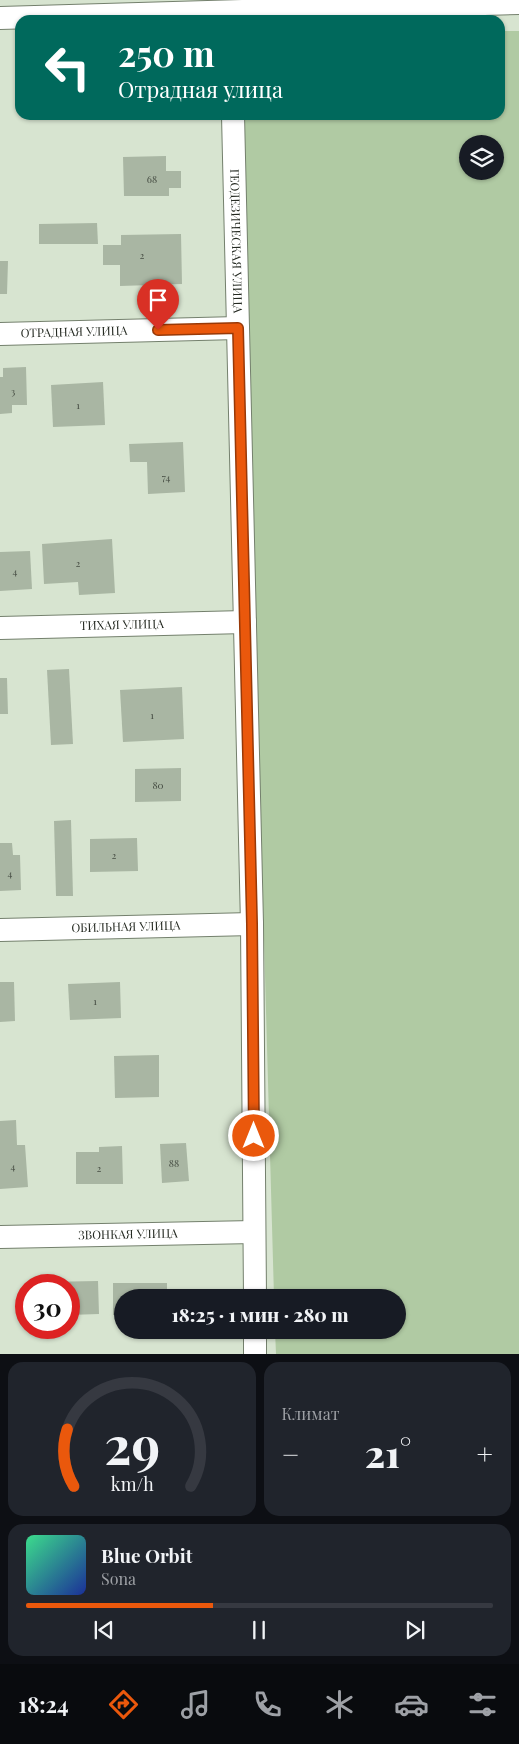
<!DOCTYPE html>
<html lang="ru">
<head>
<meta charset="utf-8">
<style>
	body { margin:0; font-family:"Playfair Display",serif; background:#20242c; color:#f1f3f6; height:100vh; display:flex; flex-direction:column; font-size:19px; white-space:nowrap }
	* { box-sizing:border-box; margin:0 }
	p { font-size:16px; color:#9ea1a6 }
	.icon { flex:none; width:28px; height:28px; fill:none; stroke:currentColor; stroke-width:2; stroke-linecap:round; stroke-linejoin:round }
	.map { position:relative; height:1354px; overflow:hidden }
	.sheet { display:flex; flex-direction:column; gap:8px; padding:8px; background:#0d0f14; flex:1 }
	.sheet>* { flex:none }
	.guide { position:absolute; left:15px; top:15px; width:490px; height:105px; border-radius:15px; box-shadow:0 1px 4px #0004; background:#00695c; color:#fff; overflow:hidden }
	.buttons { position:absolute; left:459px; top:135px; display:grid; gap:10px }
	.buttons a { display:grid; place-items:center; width:45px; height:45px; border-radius:50%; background:#171b24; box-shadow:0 1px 4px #0004; font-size:25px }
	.speed { position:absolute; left:15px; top:1274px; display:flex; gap:10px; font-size:25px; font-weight:700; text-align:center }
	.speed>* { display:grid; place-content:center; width:65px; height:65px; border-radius:50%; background:#171b24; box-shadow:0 1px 4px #0004; line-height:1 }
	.speed .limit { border:8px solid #d22; background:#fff; color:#111 }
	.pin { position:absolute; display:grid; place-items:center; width:42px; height:42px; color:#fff; margin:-51px -21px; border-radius:50% 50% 50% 0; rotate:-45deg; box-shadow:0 0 5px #0007 }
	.pin .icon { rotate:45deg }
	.me { position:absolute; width:55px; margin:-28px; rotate:0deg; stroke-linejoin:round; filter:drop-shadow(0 0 4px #0008) }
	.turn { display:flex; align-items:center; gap:18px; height:105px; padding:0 20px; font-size:22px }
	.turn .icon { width:65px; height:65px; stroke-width:2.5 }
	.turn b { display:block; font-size:35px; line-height:42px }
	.big { font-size:38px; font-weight:800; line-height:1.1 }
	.sheet .widget { flex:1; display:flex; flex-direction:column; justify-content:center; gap:8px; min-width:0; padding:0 18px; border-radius:15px; background:#20242c }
	.sheet .dial { align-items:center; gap:0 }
	.dial svg { height:130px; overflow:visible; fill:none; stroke:#363941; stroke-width:7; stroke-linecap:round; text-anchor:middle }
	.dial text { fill:#f1f3f6; stroke:none }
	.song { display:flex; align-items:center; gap:15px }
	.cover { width:60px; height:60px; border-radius:8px; background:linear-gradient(135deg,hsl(150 70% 55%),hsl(230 70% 35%)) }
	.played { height:5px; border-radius:2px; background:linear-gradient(90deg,#ea580c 40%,#363941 40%) }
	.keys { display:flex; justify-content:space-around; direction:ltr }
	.heat { display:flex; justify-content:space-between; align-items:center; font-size:28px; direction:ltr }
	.sheet .tiles { flex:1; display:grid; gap:8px; grid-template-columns:1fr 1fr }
	.widget:last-child { grid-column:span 2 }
	.trip { position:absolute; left:114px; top:1289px; width:292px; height:50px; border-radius:25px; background:#171b24; box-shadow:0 1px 4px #0004; font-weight:800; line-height:50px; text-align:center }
	.tabs { display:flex; height:80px; justify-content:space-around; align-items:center; background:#090b0e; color:#9ea1a6 }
	.tabs .icon { width:35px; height:35px }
	.tabs .current { color:#ea580c }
	.tabs b { font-size:22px; color:#f1f3f6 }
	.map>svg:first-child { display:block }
	.green { fill:#b0caa3; fill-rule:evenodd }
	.building { fill:#a9b6a3 }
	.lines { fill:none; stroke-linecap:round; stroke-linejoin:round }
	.minor-casing { stroke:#74806d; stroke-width:24 }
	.minor { stroke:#fff; stroke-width:22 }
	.route-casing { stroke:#983908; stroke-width:12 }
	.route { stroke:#ea580c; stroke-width:9 }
	.labels { text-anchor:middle; stroke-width:5; stroke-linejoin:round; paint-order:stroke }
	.number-label { font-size:10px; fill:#454c42 }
	.street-label { font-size:12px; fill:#242921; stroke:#d7e4d0 }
</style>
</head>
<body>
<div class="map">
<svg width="519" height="1354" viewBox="0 0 519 1354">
	<rect width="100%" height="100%" fill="#d7e4d0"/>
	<path class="green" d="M500,31H519V1354H276L275,1330H398V1298L274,1297L241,115H500ZM468,144H495V171H468Z"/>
	<g class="building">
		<polygon points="166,156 166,171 181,171 181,188 169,188 169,196 124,196 123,157"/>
		<polygon points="97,223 98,244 39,244 39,224"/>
		<polygon points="181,234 182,284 120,286 120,265 103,265 103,245 121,245 121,235"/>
		<polygon points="0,261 8,261 7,294 0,294"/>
		<polygon points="26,367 27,405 12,405 12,413 0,414 0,377 3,377 3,368"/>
		<polygon points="103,382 105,425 53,427 51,385"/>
		<polygon points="183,442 185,492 148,494 147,462 130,462 129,444"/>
		<polygon points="112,539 115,593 79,595 78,582 44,584 42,544"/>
		<polygon points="30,551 32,589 0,591 0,552"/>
		<polygon points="69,669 73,744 51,745 47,670"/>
		<polygon points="0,678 7,678 8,714 0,714"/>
		<polygon points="182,687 184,739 123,742 120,690"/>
		<polygon points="181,768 181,801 135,802 135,769"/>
		<polygon points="71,820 73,896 56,896 54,821"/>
		<polygon points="137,838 138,871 90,872 90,839"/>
		<polygon points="0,843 12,843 13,855 20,855 21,890 0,891"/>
		<polygon points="0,982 14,982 15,1021 0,1022"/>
		<polygon points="120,982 121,1018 70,1020 68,984"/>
		<polygon points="159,1055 159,1097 115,1098 114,1056"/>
		<polygon points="16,1120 17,1145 25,1145 28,1187 0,1189 0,1121"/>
		<polygon points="186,1143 189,1181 162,1183 160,1144"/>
		<polygon points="122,1146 123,1184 76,1184 76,1152 99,1152 99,1147"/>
		<polygon points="98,1281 99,1314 69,1315 69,1285 43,1285 43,1282"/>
		<polygon points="113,1283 167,1283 167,1298 122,1298 122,1315 113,1315"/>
	</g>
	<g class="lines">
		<g class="minor-casing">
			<g id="minor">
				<polyline points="0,18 519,3"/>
				<path id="s1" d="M233,115L252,924L255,1298"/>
				<path id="s2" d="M0,334L238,328"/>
				<path id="s3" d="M0,628L245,622"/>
				<path id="s4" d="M0,930L252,924"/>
				<path id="s5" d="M0,1237L254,1232"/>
				<polyline points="255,1330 255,1354"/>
			</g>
		</g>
		<use href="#minor" class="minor"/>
	</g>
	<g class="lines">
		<g class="route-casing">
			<polyline id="route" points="158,330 238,328 252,924 254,1136"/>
		</g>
		<use href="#route" class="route"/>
	</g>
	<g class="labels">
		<g class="number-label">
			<text x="152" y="183">68</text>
			<text x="142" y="259">2</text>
			<text x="13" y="395">3</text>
			<text x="78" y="409">1</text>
			<text x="166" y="481">74</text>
			<text x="78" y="567">2</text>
			<text x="15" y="575">4</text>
			<text x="152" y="719">1</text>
			<text x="158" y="789">80</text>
			<text x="114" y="859">2</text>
			<text x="10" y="877">4</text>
			<text x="95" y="1005">1</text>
			<text x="174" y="1167">88</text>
			<text x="13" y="1170">4</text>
			<text x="99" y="1172">2</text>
		</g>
		<g class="street-label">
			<text dy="4" stroke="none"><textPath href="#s1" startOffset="126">ГЕОДЕЗИЧЕСКАЯ УЛИЦА</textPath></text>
			<text dy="4" stroke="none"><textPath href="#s2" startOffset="74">ОТРАДНАЯ УЛИЦА</textPath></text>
			<text dy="4" stroke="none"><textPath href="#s3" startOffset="122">ТИХАЯ УЛИЦА</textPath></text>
			<text dy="4" stroke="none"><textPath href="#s4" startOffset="126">ОБИЛЬНАЯ УЛИЦА</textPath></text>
			<text dy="4" stroke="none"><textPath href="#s5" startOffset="128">ЗВОНКАЯ УЛИЦА</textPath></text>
		</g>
	</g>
</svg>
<div class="buttons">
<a><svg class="icon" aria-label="layers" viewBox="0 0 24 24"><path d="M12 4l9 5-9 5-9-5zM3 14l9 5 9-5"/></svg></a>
</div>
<div class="speed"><div class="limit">30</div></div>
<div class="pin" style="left:158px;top:330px;background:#d93025"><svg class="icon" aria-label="arrive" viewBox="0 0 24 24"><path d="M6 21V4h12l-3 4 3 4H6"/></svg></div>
<svg class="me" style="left:254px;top:1136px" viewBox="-20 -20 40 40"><circle r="17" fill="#ea580c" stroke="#fff" stroke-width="3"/><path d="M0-11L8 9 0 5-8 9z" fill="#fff"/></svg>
<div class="trip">18:25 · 1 мин · 280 m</div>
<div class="guide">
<div class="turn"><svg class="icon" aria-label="left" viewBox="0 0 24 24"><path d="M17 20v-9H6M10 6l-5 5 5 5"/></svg><div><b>250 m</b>Отрадная улица</div></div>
</div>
</div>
<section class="sheet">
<div class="tiles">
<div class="widget dial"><svg viewBox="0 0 100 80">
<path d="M14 69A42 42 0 1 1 86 69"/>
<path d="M14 69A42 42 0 0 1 10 34" stroke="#ea580c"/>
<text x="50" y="56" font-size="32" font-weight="700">29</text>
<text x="50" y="72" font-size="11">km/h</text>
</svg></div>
<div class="widget"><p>Климат</p>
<div class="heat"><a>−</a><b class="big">21°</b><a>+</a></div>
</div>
<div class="widget">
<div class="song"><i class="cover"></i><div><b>Blue Orbit</b><p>Sona</p></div></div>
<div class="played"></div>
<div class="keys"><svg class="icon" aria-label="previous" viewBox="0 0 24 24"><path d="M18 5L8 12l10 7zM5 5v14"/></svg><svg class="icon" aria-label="pause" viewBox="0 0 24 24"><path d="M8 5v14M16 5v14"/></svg><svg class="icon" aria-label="next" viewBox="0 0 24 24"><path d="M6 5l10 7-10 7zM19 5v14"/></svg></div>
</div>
</div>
</section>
<nav class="tabs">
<b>18:24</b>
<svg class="icon current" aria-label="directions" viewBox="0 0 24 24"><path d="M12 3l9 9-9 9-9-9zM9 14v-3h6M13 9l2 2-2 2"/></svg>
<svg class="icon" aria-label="music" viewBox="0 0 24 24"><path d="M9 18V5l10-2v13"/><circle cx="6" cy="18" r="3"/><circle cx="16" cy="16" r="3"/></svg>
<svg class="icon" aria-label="phone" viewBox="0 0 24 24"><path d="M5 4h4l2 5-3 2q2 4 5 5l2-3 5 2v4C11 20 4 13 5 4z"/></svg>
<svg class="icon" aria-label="climate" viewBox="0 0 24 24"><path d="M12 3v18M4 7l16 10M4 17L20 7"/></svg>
<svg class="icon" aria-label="car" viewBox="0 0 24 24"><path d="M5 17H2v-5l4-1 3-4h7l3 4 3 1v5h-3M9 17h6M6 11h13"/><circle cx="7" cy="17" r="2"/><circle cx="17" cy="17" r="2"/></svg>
<svg class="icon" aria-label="filters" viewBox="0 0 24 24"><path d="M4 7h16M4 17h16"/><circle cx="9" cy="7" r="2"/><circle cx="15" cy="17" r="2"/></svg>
</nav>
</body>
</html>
